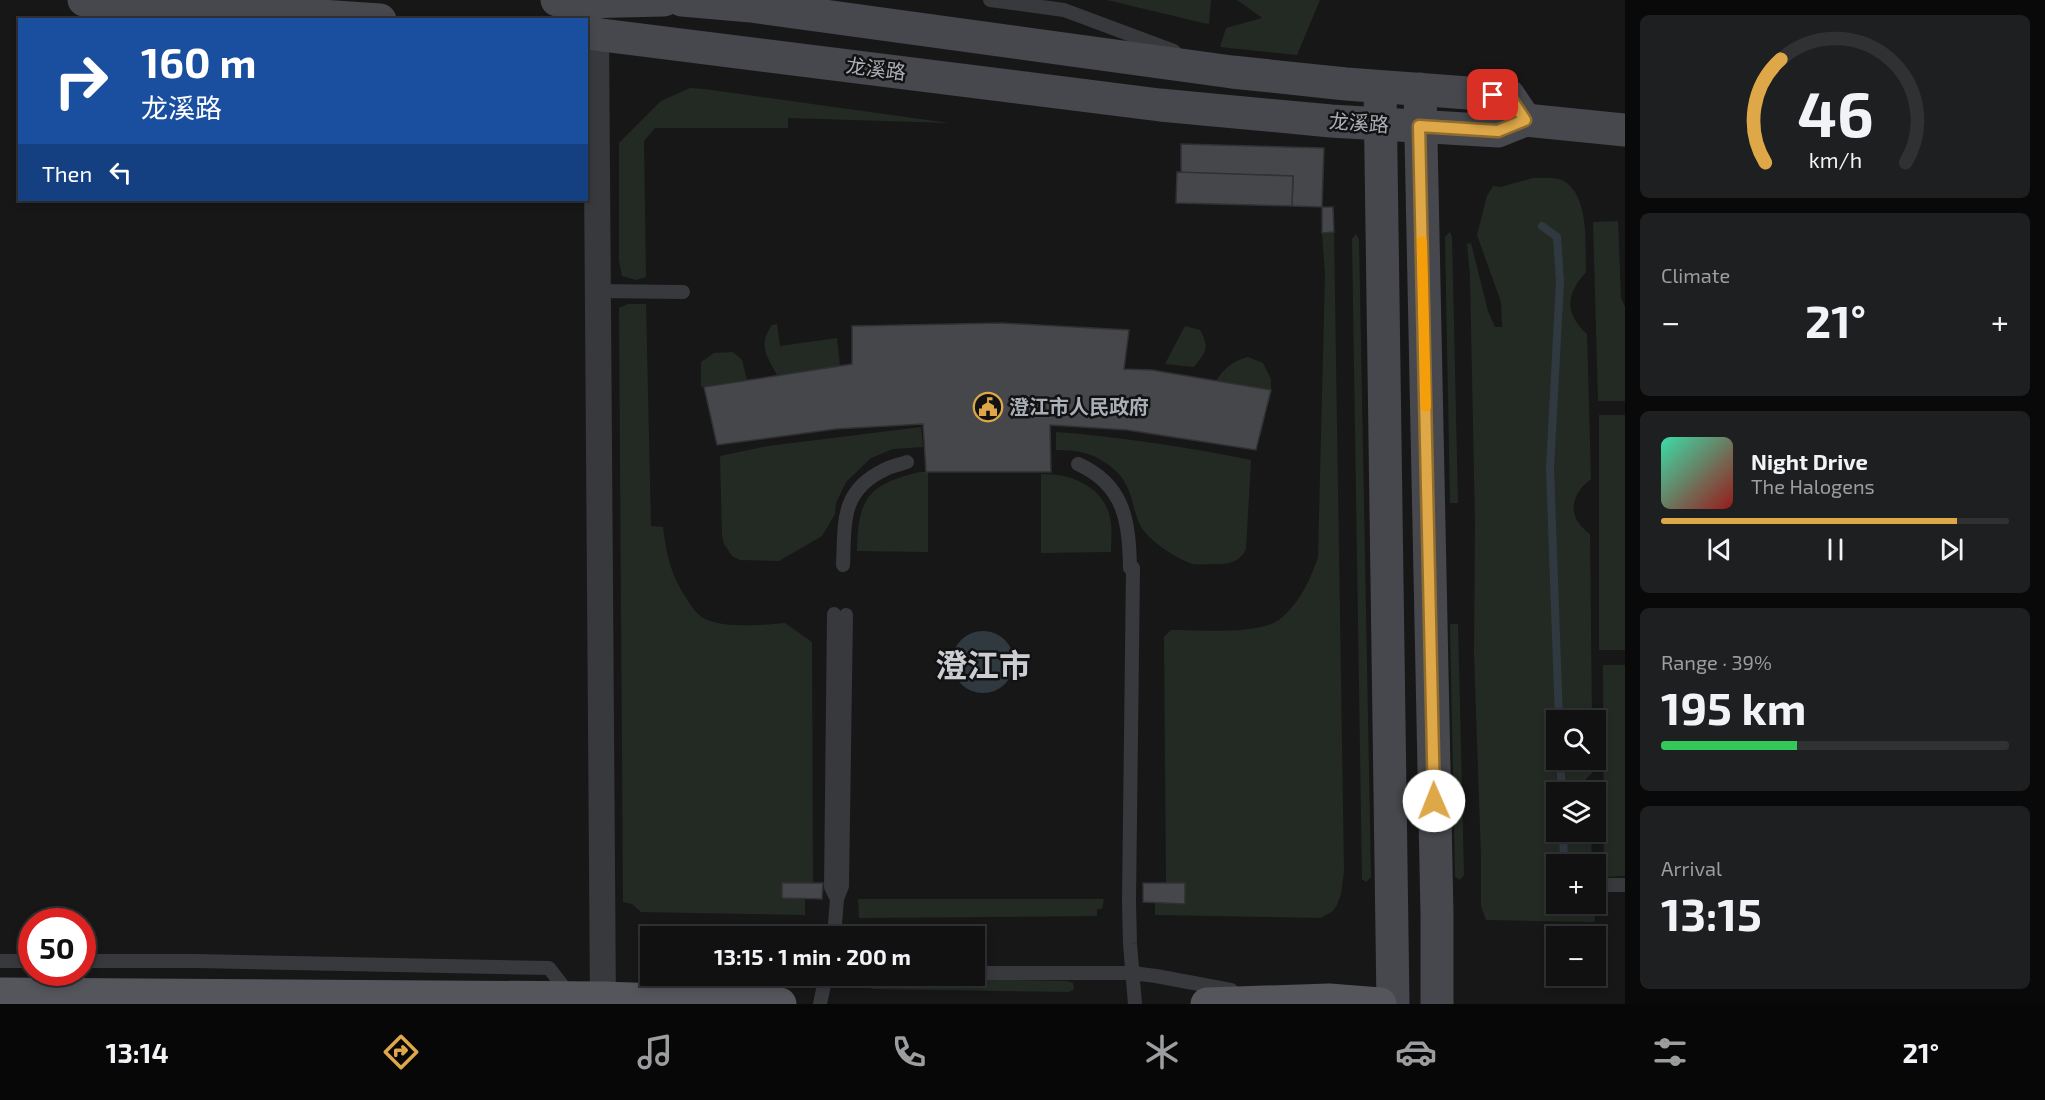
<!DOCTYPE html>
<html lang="en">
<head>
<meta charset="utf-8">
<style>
	body { margin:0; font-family:"Exo 2","Noto Sans SC",sans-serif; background:#1e1f20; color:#f1f3f6; height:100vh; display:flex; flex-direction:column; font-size:22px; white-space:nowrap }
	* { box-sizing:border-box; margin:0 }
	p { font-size:20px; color:#9c9d9f }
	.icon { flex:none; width:33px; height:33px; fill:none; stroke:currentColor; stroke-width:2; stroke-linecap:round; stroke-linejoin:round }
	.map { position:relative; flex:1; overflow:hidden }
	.side { display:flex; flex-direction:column; gap:15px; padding:15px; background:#09090a; width:420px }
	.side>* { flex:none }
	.hud { position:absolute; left:18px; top:18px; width:570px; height:183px; border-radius:0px; box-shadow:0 3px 9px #0003,0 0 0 2px #303132; background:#1a4fa0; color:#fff; overflow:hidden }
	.controls { position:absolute; left:1546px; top:710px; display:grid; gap:12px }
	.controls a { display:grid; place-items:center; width:60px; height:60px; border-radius:0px; background:#111112; box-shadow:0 3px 9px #0003,0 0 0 2px #303132; font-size:30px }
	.speed { position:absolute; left:18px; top:908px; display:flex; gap:12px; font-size:30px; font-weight:700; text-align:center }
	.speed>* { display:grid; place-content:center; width:78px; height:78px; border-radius:50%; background:#111112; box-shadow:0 3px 9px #0003,0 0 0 2px #303132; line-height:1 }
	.speed .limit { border:9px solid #d22; background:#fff; color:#111 }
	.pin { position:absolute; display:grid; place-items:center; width:51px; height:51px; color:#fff; margin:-26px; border-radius:12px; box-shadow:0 3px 9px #0006 }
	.me { position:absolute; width:66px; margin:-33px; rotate:359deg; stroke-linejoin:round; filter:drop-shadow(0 0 4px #0008) }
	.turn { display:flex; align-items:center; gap:21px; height:126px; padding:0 24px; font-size:27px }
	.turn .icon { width:78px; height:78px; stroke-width:2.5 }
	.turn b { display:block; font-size:42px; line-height:51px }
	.then { display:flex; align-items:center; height:57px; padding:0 24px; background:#0003; gap:12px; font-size:22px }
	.big { font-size:45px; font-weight:700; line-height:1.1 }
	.side .card { flex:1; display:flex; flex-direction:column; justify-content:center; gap:9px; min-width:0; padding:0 21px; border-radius:9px; background:#1e1f20 }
	.side .dial { align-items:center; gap:0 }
	.dial svg { height:156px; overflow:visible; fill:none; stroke:#303132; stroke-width:7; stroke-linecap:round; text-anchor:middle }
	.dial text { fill:#f1f3f6; stroke:none }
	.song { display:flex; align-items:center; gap:18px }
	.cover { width:72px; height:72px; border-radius:9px; background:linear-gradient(135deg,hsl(160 70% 55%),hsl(0 70% 35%)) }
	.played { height:6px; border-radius:3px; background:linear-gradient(90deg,#dea849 85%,#303132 85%) }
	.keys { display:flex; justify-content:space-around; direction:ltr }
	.heat { display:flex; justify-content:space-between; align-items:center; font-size:33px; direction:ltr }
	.charge { height:9px; border-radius:4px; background:linear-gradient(90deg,#34c759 39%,#303132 0) }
	.trip { position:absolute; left:640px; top:926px; width:345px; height:60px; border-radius:0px; background:#111112; box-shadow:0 3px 9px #0003,0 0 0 2px #303132; font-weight:700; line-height:60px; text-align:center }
	.tab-bar { display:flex; height:96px; justify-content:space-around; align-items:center; background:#070707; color:#9c9d9f }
	.tab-bar .icon { width:42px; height:42px }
	.tab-bar .selected { color:#dea849 }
	.tab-bar b { font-size:27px; color:#f1f3f6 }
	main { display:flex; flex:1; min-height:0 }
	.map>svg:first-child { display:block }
	.green { fill:#232a24 }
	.water { fill:#313940 }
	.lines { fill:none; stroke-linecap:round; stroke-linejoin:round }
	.stream { stroke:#313940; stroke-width:8 }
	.building { fill:#46474b; stroke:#313134; stroke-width:1.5 }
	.service { stroke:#38393d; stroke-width:14 }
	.minor { stroke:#38393d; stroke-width:26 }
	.secondary { stroke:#46484d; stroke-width:33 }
	.primary { stroke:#54565b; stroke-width:33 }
	.route-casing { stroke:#906d2f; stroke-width:15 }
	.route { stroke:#dea849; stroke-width:10 }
	.slow { stroke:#f59e0b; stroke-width:10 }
	.labels { text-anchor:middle; stroke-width:5; stroke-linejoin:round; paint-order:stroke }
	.street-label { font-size:20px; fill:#aaaeb7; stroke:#121213 }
	.poi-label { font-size:20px; font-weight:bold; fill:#aaaeb7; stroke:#121213; text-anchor:start }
	.town-label { font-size:32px; font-weight:bold; fill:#cbcdd3; stroke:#121213 }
</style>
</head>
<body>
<main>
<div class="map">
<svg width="1625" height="1004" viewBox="0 0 1625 1004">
	<rect width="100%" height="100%" fill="#171718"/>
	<g class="green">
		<polygon points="1107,0 1211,0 1209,24 1199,22"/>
		<polygon points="1237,0 1320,0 1297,55 1220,47 1226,28 1262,18"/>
		<polygon points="690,88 704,89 949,123 788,118 788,128 655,128 644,141 646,277 636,280 622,276 619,261 619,143 661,101"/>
		<path d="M1533,178C1541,178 1554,177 1562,180C1590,194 1585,245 1586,272C1566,294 1564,313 1587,334L1591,479C1570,495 1566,517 1590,534L1592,720H1557V759H1592V773L1585,780L1579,792H1557V831H1591L1592,864H1557V903H1594L1595,922L1486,920L1481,906V857L1474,652L1475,523L1470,277L1467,244L1471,243L1488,311L1495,327H1502L1501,302L1477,235L1487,196L1493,186L1500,187Z"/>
		<polygon points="1618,221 1621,298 1625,307 1625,401 1598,401 1593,222"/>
		<path d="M1334,232L1344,872L1341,894L1337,905L1333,911L1321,918L1155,915V903H1185V883H1166L1164,637L1171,630C1197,630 1261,635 1280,619C1300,603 1310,580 1318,557L1325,276L1322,233Z"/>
		<polygon points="1450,232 1452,237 1458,503 1450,503 1445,237"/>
		<polygon points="1356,234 1359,239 1371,877 1366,882 1362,879 1352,239"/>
		<path d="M628,304H646L651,526L663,527C667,558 671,575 688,601C693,609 698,616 707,620C728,628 763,625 785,623L812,642L813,883H782V898H805V915L641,912L632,904L623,902L619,308Z"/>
		<path d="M777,324L780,346L837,338L840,366L777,375C766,355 758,345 772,325Z"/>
		<path d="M1185,326L1200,330C1210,348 1206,352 1194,367L1165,364Z"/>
		<polygon points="733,352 742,360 747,380 701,387 701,362 714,353"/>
		<path d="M1248,357L1263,363L1271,379V390L1216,381C1224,368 1233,361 1248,357Z"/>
		<rect x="1599" y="415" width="26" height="235"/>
		<polygon points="921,427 923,447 893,449 871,458 846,482 836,503 835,514 822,536 779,561 740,560 732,556 724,544 722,536 720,456 768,446"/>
		<path d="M1056,432C1122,437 1186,447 1251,460L1246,549C1240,562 1229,564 1216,564C1209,564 1200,565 1193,564C1176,559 1146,539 1139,523C1132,506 1132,488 1118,473C1098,454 1082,450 1056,450Z"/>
		<path d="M920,472H928V552L857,551C858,498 868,484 920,472Z"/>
		<path d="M1041,474C1069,473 1101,485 1109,514C1113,526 1111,540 1111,552L1041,553Z"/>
		<polygon points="1450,624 1458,624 1464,875 1460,880 1455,877"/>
		<polygon points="1603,665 1625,665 1625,876 1604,877"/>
		<polygon points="858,899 1104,899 1102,909 1097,909 1097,916 859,918"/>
		<polygon points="872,977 1067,981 1073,983 1074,989 1069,992 872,989 866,985"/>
	</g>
	<circle class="water" cx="983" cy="662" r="31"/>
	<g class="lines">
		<g class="stream">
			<polyline points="1542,226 1557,237 1560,281 1550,468 1559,720"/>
			<polyline points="1560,759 1562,792"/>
			<polyline points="1563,831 1564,864"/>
			<polyline points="1565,903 1566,906"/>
		</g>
	</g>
	<g class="building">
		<polygon points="1181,144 1324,148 1322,207 1292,206 1293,176 1181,173"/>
		<polygon points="1177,172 1293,176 1292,206 1176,203"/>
		<polygon points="1322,207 1333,207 1334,232 1322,233"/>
		<polygon points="1001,323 1129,330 1124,369 1152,370 1271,390 1256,450 1127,430 1050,425 1051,472 926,472 923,424 836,429 717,445 704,387 852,364 852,326"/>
		<polygon points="782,883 823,883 822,899 782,898"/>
		<polygon points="1143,883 1185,883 1185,904 1143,902"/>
	</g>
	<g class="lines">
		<g class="service">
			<polyline points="990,0 1064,10 1174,51"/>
			<polyline points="597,291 683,292"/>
			<path d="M1078,464C1125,485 1129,522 1130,568"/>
			<path d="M843,565C845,523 840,491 884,470C891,466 899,465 907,462"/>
			<polyline points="1133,568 1129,902 1130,944 1135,1004"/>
			<polyline points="834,614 831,887 837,899"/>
			<polyline points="1600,885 1625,885"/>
			<polyline points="834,936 837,899 842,886 846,615"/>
			<polyline points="0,961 32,961"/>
			<polyline points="82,961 196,961 549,968 569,994"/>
			<polyline points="975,973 1132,973 1156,976 1231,990"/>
			<polyline points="738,994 773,975"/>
			<polyline points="820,1004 826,975"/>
		</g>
		<polyline class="minor" points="588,19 596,34 603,1004"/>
		<g class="secondary">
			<polyline points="84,0 380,20"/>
			<polyline points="557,0 578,2 664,0"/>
			<polyline points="682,0 751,6 1232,72 1346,84 1509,96 1525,120"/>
			<polyline points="586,33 1160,105 1331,121 1498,131 1525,120 1625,130"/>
			<polyline points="1380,87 1393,1004"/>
			<polyline points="1420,89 1437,914 1437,1004"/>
		</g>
		<g class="primary">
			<polyline points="0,994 603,998 780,1004"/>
			<polyline points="1207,1004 1329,1000 1380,1004"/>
		</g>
	</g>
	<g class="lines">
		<g class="route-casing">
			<polyline id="route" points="1434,801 1419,126 1498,131 1525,120 1509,96 1493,95"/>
		</g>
		<use href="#route" class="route"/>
		<polyline class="slow" points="1422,241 1426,407"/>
	</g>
	<defs>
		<g id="civic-ring" transform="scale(1.5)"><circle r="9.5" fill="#121213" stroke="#dea849" stroke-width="1.5"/><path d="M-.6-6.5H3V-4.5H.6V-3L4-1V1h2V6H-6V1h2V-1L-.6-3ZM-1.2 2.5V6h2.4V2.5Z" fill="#dea849"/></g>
	</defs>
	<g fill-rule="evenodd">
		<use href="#civic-ring" x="988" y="407"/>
	</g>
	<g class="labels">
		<g class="street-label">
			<text transform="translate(876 69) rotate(7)" y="7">龙溪路</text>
			<text transform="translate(1359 123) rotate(4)" y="7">龙溪路</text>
		</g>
		<g class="poi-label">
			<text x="1009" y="414">澄江市人民政府</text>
		</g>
		<g class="town-label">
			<text x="983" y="677">澄江市</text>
		</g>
	</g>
</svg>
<div class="controls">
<a><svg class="icon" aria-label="search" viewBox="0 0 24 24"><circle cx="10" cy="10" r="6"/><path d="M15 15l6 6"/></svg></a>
<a><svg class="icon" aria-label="layers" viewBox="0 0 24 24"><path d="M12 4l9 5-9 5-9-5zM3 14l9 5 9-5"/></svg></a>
<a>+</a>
<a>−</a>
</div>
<div class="speed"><div class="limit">50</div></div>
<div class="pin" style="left:1493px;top:95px;background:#d93025"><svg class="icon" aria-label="arrive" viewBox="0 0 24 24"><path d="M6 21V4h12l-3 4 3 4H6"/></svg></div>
<svg class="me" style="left:1434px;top:801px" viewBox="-20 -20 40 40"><circle r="19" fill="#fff"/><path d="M0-13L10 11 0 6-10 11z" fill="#dea849"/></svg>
<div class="trip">13:15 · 1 min · 200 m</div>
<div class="hud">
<div class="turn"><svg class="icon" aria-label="right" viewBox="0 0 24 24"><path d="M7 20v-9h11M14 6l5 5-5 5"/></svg><div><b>160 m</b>龙溪路</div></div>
<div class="then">Then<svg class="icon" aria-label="left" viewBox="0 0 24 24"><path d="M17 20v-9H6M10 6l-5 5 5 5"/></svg></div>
</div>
</div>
<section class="side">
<div class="card dial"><svg viewBox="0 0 100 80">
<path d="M14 69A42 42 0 1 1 86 69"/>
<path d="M14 69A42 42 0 0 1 22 16" stroke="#dea849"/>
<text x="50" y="56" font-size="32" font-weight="700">46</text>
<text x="50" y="72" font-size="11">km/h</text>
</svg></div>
<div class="card"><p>Climate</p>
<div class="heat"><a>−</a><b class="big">21°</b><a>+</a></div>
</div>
<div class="card">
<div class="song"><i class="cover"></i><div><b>Night Drive</b><p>The Halogens</p></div></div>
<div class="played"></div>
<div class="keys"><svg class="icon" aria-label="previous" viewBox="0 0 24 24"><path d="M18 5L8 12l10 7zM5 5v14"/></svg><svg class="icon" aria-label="pause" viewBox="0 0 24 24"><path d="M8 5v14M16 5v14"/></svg><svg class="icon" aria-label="next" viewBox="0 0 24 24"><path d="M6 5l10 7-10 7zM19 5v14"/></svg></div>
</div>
<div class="card"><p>Range · 39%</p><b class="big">195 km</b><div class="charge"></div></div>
<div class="card"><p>Arrival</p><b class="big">13:15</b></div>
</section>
</main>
<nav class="tab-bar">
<b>13:14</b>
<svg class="icon selected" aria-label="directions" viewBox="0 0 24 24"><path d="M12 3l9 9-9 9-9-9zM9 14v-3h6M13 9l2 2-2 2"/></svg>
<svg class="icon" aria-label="music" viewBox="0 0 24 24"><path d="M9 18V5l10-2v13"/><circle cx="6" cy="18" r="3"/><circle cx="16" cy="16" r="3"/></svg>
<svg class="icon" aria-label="phone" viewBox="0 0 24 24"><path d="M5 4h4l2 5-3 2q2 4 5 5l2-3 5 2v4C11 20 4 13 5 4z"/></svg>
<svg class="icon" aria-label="climate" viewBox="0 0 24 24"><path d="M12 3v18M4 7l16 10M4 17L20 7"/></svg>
<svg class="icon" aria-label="car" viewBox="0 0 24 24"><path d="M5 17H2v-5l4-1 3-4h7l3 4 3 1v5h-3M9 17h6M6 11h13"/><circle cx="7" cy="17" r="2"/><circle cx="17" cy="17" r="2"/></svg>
<svg class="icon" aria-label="filters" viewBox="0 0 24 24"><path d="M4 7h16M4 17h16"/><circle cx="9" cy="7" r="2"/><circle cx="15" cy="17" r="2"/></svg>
<b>21°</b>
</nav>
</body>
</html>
